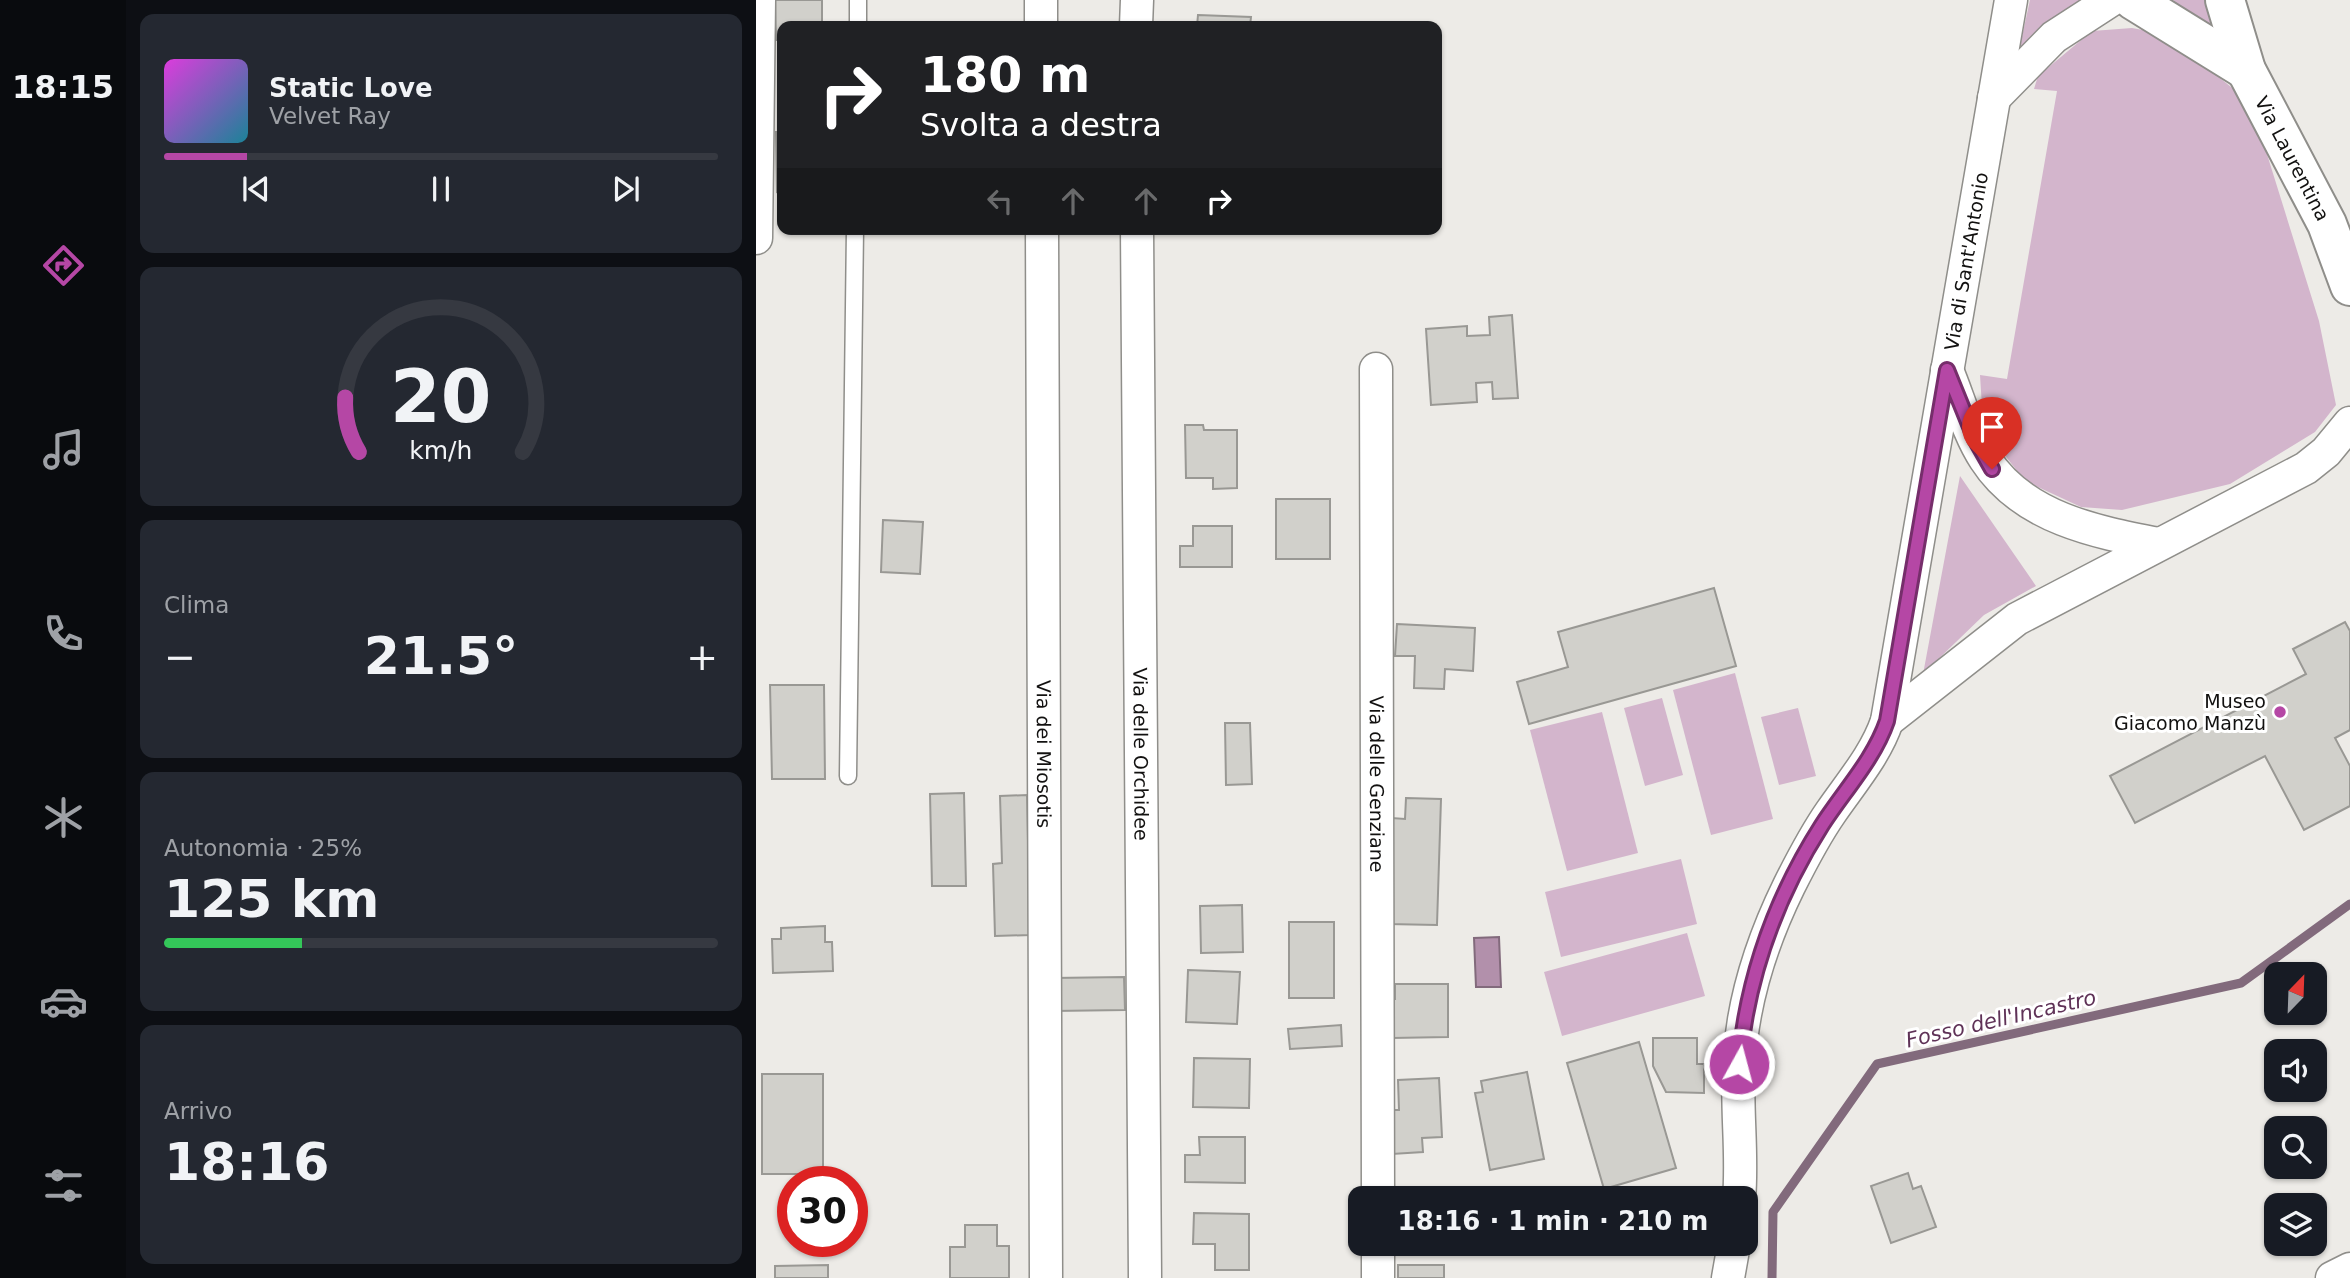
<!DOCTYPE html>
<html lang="it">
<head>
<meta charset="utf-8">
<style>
	body { margin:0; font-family:"DejaVu Sans",sans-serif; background:#242831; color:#f1f3f6; height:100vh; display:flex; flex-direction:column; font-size:26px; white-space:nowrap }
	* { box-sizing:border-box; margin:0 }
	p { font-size:23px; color:#9ea1a6 }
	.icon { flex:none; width:38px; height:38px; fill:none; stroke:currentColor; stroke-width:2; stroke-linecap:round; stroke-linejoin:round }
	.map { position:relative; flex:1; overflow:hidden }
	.details { display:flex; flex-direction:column; gap:14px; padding:14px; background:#0d0f14; width:630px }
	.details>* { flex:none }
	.top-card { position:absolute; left:21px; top:21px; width:665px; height:214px; border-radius:14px; box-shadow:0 2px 5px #0004; background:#202124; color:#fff; overflow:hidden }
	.needle { width:46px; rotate:23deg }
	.fabs { position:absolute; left:1508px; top:962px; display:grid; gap:14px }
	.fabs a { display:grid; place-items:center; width:63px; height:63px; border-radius:14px; background:#171b24; box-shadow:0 2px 5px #0004; font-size:35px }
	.speed { position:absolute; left:21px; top:1166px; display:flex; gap:14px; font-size:35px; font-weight:700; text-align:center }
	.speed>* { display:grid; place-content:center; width:91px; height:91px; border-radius:50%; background:#171b24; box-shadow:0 2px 5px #0004; line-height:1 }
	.speed .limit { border:10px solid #d22; background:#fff; color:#111 }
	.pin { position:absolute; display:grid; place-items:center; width:60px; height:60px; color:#fff; margin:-72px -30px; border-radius:50% 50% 50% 0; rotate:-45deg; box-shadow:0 0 7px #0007 }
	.pin .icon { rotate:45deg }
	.me { position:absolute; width:77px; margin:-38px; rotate:7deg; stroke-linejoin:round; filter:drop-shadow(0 0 5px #0008) }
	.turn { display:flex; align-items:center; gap:24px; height:147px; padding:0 28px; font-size:32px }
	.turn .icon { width:91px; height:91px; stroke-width:2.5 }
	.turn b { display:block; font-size:49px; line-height:60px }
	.lanes { display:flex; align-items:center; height:66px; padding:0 28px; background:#0003; justify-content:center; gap:35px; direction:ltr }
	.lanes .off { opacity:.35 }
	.big { font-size:52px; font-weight:700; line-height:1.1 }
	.details .widget { flex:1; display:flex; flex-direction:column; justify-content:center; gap:10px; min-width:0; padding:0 24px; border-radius:14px; background:#242831 }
	.details .dial { align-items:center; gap:0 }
	.dial svg { height:182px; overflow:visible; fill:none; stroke:#363941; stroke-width:7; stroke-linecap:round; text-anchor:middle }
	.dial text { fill:#f1f3f6; stroke:none }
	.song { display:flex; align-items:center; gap:21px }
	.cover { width:84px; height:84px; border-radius:10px; background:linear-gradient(135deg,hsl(300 70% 55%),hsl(190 70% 35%)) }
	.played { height:7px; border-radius:4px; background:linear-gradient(90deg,#b547a5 15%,#363941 15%) }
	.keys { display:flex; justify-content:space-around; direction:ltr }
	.heat { display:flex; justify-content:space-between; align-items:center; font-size:38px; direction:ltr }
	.charge { height:10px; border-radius:5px; background:linear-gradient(90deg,#34c759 25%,#363941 0) }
	.trip { position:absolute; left:592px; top:1186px; width:410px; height:70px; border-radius:14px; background:#171b24; box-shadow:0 2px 5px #0004; font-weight:700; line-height:70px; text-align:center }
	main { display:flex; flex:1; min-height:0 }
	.tabs { display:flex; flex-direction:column; width:126px; justify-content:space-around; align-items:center; background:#090b0e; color:#9ea1a6 }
	.tabs .icon { width:49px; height:49px }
	.tabs .on { color:#b547a5 }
	.tabs b { font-size:32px; color:#f1f3f6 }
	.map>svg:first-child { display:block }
	.green { fill:#d3b5cc }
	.water { fill:#b290ab; stroke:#826a7c; stroke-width:2 }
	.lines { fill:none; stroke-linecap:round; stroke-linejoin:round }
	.stream { stroke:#826a7c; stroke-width:9 }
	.building { fill:#d1d0cb; stroke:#999894; stroke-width:2 }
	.lane-casing { stroke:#8f8e8a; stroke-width:19 }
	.street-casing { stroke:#8f8e8a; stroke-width:35 }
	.secondary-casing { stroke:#8f8e8a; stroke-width:42 }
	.lane { stroke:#fff; stroke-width:16 }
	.street { stroke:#fff; stroke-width:32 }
	.secondary { stroke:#fff; stroke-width:38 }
	.route-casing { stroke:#762e6b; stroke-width:18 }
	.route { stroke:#b547a5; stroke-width:12 }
	.poi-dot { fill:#b547a5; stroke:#fff; stroke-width:2.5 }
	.labels { text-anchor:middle; stroke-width:6; stroke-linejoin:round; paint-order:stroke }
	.street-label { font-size:19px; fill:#121110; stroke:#fff }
	.poi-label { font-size:19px; fill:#121110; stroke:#fff; text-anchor:end }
	.water-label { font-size:21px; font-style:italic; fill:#5f3257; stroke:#fff }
</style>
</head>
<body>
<main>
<nav class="tabs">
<b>18:15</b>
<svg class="icon on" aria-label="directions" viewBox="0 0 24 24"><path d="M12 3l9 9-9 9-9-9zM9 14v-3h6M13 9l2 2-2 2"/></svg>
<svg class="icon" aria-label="music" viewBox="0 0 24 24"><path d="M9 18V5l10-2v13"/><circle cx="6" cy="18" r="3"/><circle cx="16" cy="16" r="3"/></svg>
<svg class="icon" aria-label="phone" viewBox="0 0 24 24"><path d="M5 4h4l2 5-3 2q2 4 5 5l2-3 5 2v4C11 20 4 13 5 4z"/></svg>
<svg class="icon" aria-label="climate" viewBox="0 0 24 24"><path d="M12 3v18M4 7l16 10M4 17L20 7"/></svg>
<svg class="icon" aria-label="car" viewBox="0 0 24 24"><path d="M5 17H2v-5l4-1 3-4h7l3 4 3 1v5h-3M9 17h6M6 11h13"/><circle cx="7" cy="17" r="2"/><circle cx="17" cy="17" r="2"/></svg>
<svg class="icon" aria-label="filters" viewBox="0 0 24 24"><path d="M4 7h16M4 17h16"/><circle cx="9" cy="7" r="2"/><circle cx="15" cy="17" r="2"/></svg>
</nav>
<section class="details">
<div class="widget">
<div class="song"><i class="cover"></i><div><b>Static Love</b><p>Velvet Ray</p></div></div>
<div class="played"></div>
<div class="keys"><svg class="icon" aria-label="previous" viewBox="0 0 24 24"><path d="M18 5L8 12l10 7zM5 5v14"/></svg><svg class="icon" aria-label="pause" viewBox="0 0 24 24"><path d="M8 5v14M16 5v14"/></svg><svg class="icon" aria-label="next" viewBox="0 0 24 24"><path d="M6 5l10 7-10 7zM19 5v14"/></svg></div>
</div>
<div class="widget dial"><svg viewBox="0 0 100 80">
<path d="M14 69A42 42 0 1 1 86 69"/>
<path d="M14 69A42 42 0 0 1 8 45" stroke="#b547a5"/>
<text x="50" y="56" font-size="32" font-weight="700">20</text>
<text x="50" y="72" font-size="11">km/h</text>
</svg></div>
<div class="widget"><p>Clima</p>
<div class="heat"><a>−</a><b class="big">21.5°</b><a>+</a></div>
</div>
<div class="widget"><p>Autonomia · 25%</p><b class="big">125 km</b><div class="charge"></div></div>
<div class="widget"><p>Arrivo</p><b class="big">18:16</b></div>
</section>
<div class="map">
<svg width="1594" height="1278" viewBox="0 0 1594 1278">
	<rect width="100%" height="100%" fill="#edebe7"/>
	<g class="green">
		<polygon points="1274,0 1326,0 1288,24 1262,55"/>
		<polygon points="1418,0 1461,0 1476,56 1410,8"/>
		<polygon points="1376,28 1409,34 1495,103 1563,321 1580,405 1559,432 1474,484 1366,510 1325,507 1269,481 1240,444 1226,407 1224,375 1251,379 1301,91 1278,89 1282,76 1336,31"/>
		<polygon points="1204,476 1280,586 1228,615 1172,669 1165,685"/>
		<polygon points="979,673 1017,819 955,835 917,690"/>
		<polygon points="906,698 927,775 889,786 868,708"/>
		<polygon points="1042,708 1060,776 1023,785 1005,717"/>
		<polygon points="846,712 882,853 811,871 774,730"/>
		<polygon points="925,859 941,924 805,957 789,892"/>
		<polygon points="931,933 949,996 806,1036 788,972"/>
	</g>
	<polygon class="water" points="743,937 745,987 720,987 718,938"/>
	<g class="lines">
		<polyline class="stream" points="1016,1278 1017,1212 1121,1064 1485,983 1594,904"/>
	</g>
	<g class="building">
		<polygon points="19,0 66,0 66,26 26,26 26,40 20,40"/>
		<polygon points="442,15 495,17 494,26 441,26"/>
		<polygon points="20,132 26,132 26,191 21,192"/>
		<polygon points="756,315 762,398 737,399 736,382 720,383 721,402 675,405 670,329 711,326 711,336 734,335 733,317"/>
		<polygon points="429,425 447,425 448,430 481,430 481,488 457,489 457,478 430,478"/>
		<rect x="520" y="499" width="54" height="60"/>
		<polygon points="127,520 167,522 164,574 125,572"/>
		<polygon points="437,526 476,526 476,567 424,567 424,546 437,546"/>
		<polygon points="958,588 980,666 773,724 761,682 812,667 802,632"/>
		<polygon points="1589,622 1594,631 1594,730 1579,738 1594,766 1594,806 1548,830 1509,756 1379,823 1354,776 1550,674 1537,649"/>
		<polygon points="641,624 719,628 717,671 689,669 688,689 658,688 659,656 639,656"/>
		<polygon points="14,685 68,685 69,779 16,779"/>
		<polygon points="469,723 494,723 496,784 470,785"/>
		<polygon points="208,793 210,886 176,886 174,794"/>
		<polygon points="271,795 274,935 239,936 237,864 246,863 244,796"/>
		<polygon points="650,798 685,799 681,925 632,924 636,818 649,819"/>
		<polygon points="486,905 487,952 445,953 444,906"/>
		<rect x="533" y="922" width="45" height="76"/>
		<polygon points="69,926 69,942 76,942 77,971 17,973 16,939 25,939 25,928"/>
		<polygon points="432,970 484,972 481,1024 430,1022"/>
		<polygon points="368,977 369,1010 297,1011 297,978"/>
		<polygon points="639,984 692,984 692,1037 636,1038 630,999 639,999"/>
		<polygon points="585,1025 586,1046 534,1049 532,1029"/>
		<polygon points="897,1038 941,1038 941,1064 948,1064 948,1093 910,1092 897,1066"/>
		<polygon points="883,1042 920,1168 848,1189 811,1063"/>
		<polygon points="438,1058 494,1059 493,1108 437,1107"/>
		<polygon points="771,1072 788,1159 734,1170 719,1093 727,1092 725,1081"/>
		<rect x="6" y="1074" width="61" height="100"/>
		<polygon points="683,1078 686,1137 666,1138 667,1152 636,1154 634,1110 643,1110 642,1080"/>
		<polygon points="443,1137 489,1137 489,1183 429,1182 429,1155 444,1155"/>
		<polygon points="1152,1173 1157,1189 1165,1186 1180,1227 1135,1243 1115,1186"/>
		<polygon points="438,1213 493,1214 493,1270 459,1270 459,1244 437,1244"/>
		<polygon points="209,1225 241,1225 241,1246 253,1246 253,1278 194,1278 194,1247 209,1247"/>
		<polygon points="72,1265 72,1278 19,1278 19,1266"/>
		<rect x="642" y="1265" width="46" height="13"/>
	</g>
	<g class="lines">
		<g class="lane-casing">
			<g id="lane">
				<polyline points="102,26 102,0"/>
				<polyline points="92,776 99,229"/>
			</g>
		</g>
		<g class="street-casing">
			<g id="street">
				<polyline points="285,0 285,26"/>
				<polyline points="380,26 381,0"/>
				<polyline points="1238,98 1298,37 1355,0"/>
				<path id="s1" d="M286,229L290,1278"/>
				<path id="s2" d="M381,229L389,1278"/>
				<polyline points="0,238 3,0"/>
				<path id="s3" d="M620,369L622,1199"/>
				<path d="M1191,370C1203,399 1212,433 1229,459C1267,518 1340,532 1403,544"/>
				<polyline points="1131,721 1261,619 1550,468 1570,452 1594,423"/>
				<path id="s4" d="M983,1199C987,1154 980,1109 983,1065C986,1003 1006,941 1033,886C1046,860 1059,835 1075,812C1095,783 1120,754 1131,721L1255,0"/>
				<polyline points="622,1244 622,1278"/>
				<polyline points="972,1278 978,1244"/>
				<polyline points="1576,1278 1594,1269"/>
			</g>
		</g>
		<g class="secondary-casing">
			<g id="secondary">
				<polyline points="1377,0 1490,70"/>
				<path id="s5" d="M1469,0L1490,70L1571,224L1594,286"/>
			</g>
		</g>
		<use href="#lane" class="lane"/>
		<use href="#street" class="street"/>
		<use href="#secondary" class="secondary"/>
	</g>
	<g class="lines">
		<g class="route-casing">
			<path id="route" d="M983,1064C991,979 1020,897 1066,825C1088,791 1118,759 1131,721L1191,370L1219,439L1236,469"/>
		</g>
		<use href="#route" class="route"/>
	</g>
	<circle class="poi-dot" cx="1524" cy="712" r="7"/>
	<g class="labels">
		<g class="street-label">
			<text dy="7" stroke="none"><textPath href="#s5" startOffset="173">Via Laurentina</textPath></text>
			<text dy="7" stroke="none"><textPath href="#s4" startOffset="980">Via di Sant'Antonio</textPath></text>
			<text dy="7" stroke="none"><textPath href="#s1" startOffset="525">Via dei Miosotis</textPath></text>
			<text dy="7" stroke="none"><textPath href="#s2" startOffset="525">Via delle Orchidee</textPath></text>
			<text dy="7" stroke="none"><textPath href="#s3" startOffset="415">Via delle Genziane</textPath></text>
		</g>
		<g class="poi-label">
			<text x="1510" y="708">Museo<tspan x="1510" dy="22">Giacomo Manzù</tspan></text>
		</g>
		<g class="water-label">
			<text transform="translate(1245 1019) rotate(-13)" y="7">Fosso dell'Incastro</text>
		</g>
	</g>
</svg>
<div class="fabs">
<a><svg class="needle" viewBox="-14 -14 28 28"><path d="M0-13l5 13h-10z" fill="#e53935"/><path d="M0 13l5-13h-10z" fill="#9ea1a6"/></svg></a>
<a><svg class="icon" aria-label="sound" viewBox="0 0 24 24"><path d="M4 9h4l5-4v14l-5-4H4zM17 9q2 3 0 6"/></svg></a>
<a><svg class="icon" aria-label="search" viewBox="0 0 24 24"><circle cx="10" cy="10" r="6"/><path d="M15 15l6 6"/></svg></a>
<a><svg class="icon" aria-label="layers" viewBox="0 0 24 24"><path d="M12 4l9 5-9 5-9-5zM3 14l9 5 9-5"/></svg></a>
</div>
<div class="speed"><div class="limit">30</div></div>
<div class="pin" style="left:1236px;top:469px;background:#d93025"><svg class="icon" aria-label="arrive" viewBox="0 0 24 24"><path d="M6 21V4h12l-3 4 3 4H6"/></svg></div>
<svg class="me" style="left:983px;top:1064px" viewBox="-20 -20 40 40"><circle r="17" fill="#b547a5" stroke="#fff" stroke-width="3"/><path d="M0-11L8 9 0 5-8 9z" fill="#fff"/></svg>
<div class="trip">18:16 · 1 min · 210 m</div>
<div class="top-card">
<div class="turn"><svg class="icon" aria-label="right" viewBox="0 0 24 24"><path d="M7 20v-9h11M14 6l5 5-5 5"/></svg><div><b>180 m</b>Svolta a destra</div></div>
<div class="lanes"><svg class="icon off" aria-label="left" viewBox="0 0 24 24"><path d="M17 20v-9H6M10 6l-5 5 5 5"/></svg><svg class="icon off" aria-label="ahead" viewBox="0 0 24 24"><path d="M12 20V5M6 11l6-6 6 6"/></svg><svg class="icon off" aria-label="ahead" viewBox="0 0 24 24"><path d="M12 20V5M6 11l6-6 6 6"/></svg><svg class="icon" aria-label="right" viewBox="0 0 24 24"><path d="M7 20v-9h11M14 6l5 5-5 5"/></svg></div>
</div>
</div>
</main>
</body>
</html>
